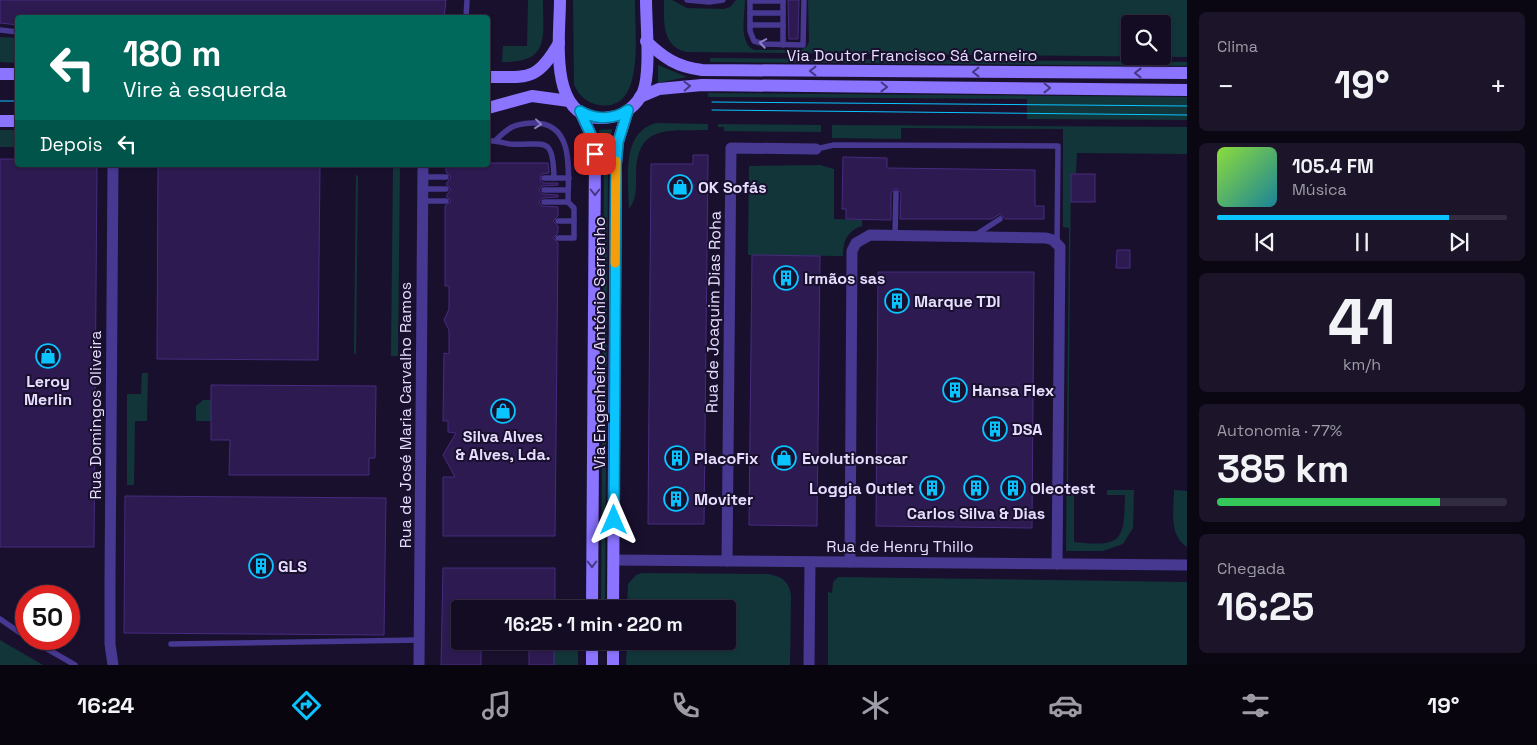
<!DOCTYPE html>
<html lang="pt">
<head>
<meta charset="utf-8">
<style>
	body { margin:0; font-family:"Space Grotesk",sans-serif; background:#1c152a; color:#f1f3f6; height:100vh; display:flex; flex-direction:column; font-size:19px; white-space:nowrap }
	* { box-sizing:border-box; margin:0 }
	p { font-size:16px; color:#9d9ba5 }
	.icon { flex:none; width:28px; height:28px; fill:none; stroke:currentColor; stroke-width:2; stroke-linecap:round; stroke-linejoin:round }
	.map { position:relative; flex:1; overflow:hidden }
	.panel { display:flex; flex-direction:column; gap:12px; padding:12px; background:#0a0713; width:350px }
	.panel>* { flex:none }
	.guide { position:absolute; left:15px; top:15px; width:475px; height:152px; border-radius:5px; box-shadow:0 1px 4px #0004,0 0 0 1px #322c40; background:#00695c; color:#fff; overflow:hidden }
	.controls { position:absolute; left:1121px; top:15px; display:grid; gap:10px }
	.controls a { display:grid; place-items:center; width:50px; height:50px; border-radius:5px; background:#130c22; box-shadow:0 1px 4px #0004,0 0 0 1px #322c40; font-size:25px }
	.speed { position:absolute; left:15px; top:585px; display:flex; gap:10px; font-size:25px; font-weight:700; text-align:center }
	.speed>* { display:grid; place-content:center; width:65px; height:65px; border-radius:50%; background:#130c22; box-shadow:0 1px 4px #0004,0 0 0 1px #322c40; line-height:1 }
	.speed .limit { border:8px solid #d22; background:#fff; color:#111 }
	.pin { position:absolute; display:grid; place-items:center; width:42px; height:42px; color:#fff; margin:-21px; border-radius:10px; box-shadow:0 2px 8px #0006 }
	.me { position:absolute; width:55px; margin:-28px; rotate:0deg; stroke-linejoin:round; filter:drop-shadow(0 0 4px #0008) }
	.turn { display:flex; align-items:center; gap:18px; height:105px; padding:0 25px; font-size:22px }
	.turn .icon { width:65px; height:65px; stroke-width:2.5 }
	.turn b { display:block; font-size:35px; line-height:42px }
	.then { display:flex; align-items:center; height:48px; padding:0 25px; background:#0003; gap:10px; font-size:19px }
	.big { font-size:38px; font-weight:800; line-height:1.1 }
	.panel .card { flex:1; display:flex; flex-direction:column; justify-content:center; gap:8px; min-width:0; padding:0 18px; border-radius:8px; background:#1c152a }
	.panel .dial { align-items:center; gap:0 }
	.dial b { font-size:65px; line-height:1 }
	.song { display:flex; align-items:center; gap:15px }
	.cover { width:60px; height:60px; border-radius:8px; background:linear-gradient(135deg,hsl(90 70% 55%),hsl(190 70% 35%)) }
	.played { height:5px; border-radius:2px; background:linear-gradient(90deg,#09c4ff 80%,#322c40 80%) }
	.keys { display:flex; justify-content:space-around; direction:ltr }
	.heat { display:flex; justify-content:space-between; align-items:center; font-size:28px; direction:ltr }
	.charge { height:8px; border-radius:4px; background:linear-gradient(90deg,#34c759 77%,#322c40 0) }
	.trip { position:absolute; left:451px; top:600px; width:285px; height:50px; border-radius:5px; background:#130c22; box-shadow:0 1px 4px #0004,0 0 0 1px #322c40; font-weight:800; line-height:50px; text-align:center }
	.dock { display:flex; height:80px; justify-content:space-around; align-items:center; background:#08050e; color:#9d9ba5 }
	.dock .icon { width:35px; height:35px }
	.dock .selected { color:#09c4ff }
	.dock b { font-size:22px; color:#f1f3f6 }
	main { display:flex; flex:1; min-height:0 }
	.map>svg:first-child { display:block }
	.green { fill:#123539; fill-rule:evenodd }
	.building { fill:#2d1a51; stroke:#472b7f }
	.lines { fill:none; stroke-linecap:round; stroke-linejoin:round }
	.service { stroke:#473891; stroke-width:5.5 }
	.minor { stroke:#473891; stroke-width:11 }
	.secondary { stroke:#8b74ff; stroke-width:12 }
	.tram { stroke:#09c4ff; stroke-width:1 }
	.oneway { stroke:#8f82c2 }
	.oneway2 { stroke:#473882 }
	.route-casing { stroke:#067fa6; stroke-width:12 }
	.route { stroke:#09c4ff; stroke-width:9 }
	.slow { stroke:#f59e0b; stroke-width:9 }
	.labels { text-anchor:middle; stroke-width:4; stroke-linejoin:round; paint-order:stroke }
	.street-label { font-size:16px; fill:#e6ddff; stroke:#19102e }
	.poi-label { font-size:16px; font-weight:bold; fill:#e6ddff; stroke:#19102e; text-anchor:start }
</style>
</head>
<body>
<main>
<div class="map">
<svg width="1187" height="665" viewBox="0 0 1187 665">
	<rect width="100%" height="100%" fill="#19102e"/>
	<g class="green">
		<path d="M528,0H543C543,38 550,63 502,62L503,46H527Z"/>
		<path d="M573,0H635C634,29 647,113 599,105C587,103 578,95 574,84Z"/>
		<path d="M664,0H672L687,8L724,9L730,7L736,0H745C745,15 738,42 754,50H801L807,46L809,42L808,0H1187V57L686,52C661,46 664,20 664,0ZM1130,24H1162V56H1130Z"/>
		<polygon points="0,37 17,38 17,63 0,62"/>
		<polygon points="710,58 1187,62 1187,66 710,62"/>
		<polygon points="658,65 687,77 658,83"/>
		<polygon points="708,93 1187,97 1187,120 1027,119 1027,99 708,97"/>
		<path d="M656,123L708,124V130C667,131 636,124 636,176C636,189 637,198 629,209C629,180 620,133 656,123Z"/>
		<polygon points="718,124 821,125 821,132 724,131 724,127 718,127"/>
		<path d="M832,125L1187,127V154L1077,153L1076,173L1071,174L1068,490H1074V542C1122,547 1124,542 1125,495H1107V490H1134L1133,528L1123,544L1103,551H1066L1069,228L1063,227V129L901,128V139L834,138H832Z"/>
		<polygon points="612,129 608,158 604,158 599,130"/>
		<rect x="0" y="130" width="17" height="17"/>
		<polygon points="393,165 400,165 398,356 391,356"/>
		<path d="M820,165L834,169V219L862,220V226C847,231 843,241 843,256L748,255L749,166Z"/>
		<polygon points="604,169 608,169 605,607 601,608"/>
		<polygon points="356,175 358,176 356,354 354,353"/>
		<polygon points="142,373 148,373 147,421 135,421 134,485 127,485 127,394 141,394"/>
		<polygon points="203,400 211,400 211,421 196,421 196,406"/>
		<path d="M1174,490L1187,491V547C1168,534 1174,510 1174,490Z"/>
		<path d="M642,573L768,574C781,576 789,581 791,595L790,665H626L627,641H728V609H627L628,584L636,575Z"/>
		<polygon points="838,577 1187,582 1187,665 828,665 828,592 832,593 833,582"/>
		<polygon points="0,640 5,643 43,665 0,665"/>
		<rect x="554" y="641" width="24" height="24"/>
	</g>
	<g class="building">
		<polygon points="0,0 446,0 444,18 18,18 18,25 0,23"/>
		<polygon points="788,0 799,0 798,39 789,39"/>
		<polygon points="693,155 708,155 708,164 704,524 648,524 651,164 693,164"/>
		<polygon points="843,157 887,158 887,168 1035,170 1035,206 1044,206 1044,219 1005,219 1000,214 992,219 900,219 901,193 896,188 891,193 891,220 846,219 846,209 842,209"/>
		<polygon points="0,159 18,159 18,165 97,165 94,547 0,547"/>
		<polygon points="488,163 548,163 549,173 541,174 540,180 544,183 558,183 558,185 542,186 539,190 542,194 558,195 558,197 542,198 539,202 542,206 558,207 558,216 553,221 558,226 558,233 553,238 558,243 555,536 443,536 443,477 455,477 443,455 456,433 448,432 448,421 443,421 444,353 449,354 449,330 444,320 449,309 449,286 445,286 445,206 451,201 446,196 451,189 446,184 451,177 446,172 446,165 488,165"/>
		<polygon points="158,165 320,165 318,360 157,359"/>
		<rect x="1071" y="174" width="24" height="28"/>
		<polygon points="1117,250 1130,250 1130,268 1116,268"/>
		<polygon points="752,255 820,256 817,526 749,525"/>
		<polygon points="878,272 1034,272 1032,528 876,526"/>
		<polygon points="211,385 376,386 375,458 369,458 369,475 229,475 230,440 211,440"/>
		<polygon points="125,496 386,498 384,635 124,633"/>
		<polygon points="443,568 555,568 555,609 460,609 460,641 481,641 481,665 441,665"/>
		<rect x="529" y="644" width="25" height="21"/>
	</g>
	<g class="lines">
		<g class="service">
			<polyline points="687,0 709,2 723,0"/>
			<polyline points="750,0 750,31 754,41 764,44 803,45 804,0"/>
			<polyline points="750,1 783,1"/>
			<polyline points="750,13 783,13"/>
			<polyline points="466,18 467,0"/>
			<polyline points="750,25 783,25"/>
			<polyline points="0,30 18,32"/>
			<polyline points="783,45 783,0"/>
			<path d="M496,140C509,127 514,124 532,123C576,121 568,174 568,202L574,208V238H558"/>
			<path d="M488,141C496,140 502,143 510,144C545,146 553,134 554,178"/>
			<polyline points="816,149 834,145 1058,146 1057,244"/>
			<polyline points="423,177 446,177"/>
			<polyline points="544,178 569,178"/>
			<polyline points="423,189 446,189"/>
			<polyline points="544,190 568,190"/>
			<polyline points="423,201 446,201"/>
			<polyline points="544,202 568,202"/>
			<polyline points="558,221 574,221"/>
			<polyline points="977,234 1000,219"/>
			<polyline points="895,236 896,193"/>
			<polyline points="0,619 26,637"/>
			<polyline points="30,639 75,665"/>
			<polyline points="171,644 419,640"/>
		</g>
		<g class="minor">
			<polyline points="113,165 110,581 110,644 113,665"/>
			<polyline points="614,560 1187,565"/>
			<polyline points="727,561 731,148 816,149"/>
			<polyline points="850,562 852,251 856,243 870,235 1046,238 1053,240 1060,247 1057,564"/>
			<polyline points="419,665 423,165"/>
			<polyline points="809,665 810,562"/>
		</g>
		<g class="secondary">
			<path d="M560,0C560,38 546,128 611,117C625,115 637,105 643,92C651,73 646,22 646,0"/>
			<path d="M646,41C664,58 677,67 702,70L1187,73"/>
			<polyline points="0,74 18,74"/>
			<path d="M488,77C529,77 537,81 559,43"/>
			<polyline points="640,97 659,89 702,85 1187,90"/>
			<polyline points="488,108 532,96 569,101"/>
			<polyline points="580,111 591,135 595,153 592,609"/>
			<polyline points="0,121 18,121"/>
			<polyline points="613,609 616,164 618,142 628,110"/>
			<polyline points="592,665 592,641"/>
			<polyline points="613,665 613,641"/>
		</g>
		<g class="tram">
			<polyline points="0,101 18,101"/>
			<polyline points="712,102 1187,106"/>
			<polyline points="712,110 1187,115"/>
		</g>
	</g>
	<defs><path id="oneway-chevron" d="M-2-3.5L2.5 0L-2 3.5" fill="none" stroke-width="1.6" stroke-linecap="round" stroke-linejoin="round" transform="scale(1.25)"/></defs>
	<g class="oneway">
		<use href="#oneway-chevron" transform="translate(763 43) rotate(-170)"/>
		<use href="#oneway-chevron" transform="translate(538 124) rotate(6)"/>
	</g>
	<g class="oneway2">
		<use href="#oneway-chevron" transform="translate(813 71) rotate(-180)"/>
		<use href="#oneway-chevron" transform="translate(976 72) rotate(-180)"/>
		<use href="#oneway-chevron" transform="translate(1138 73) rotate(-180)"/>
		<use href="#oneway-chevron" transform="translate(687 86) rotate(-2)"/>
		<use href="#oneway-chevron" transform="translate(884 87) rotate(1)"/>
		<use href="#oneway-chevron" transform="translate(1047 88) rotate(1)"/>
		<use href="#oneway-chevron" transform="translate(595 192) rotate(90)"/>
		<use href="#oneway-chevron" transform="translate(592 564) rotate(90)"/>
	</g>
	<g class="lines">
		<g class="route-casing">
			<path id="route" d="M595,154L591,135L580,111C595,120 614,120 628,110L618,142L616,164L614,520"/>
		</g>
		<use href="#route" class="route"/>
		<polyline class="slow" points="615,263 616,161"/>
	</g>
	<defs>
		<g id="shop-ring" transform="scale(1.25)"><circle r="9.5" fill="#19102e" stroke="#09c4ff" stroke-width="1.5"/><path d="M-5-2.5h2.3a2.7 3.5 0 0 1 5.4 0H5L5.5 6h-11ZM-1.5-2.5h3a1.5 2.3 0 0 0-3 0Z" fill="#09c4ff"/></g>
		<g id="building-ring" transform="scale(1.25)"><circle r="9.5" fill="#19102e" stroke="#09c4ff" stroke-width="1.5"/><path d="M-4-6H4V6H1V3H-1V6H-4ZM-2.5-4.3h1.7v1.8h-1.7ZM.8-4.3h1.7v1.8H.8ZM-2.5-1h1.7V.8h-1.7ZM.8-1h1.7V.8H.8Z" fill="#09c4ff"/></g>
	</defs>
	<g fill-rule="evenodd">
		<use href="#shop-ring" x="680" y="187"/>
		<use href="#building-ring" x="786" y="278"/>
		<use href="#building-ring" x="897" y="301"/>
		<use href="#shop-ring" x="48" y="356"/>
		<use href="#building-ring" x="955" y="390"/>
		<use href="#shop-ring" x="503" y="411"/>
		<use href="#building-ring" x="995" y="429"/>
		<use href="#building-ring" x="677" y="458"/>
		<use href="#shop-ring" x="784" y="458"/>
		<use href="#building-ring" x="932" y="488"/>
		<use href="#building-ring" x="976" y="488"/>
		<use href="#building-ring" x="1013" y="488"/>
		<use href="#building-ring" x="676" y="499"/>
		<use href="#building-ring" x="261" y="566"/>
	</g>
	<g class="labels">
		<g class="street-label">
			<text x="912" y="61">Via Doutor Francisco Sá Carneiro</text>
			<text transform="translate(713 312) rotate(-89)" y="6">Rua de Joaquim Dias Roha</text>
			<text transform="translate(599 343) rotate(-90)" y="6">Via Engenheiro António Serrenho</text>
			<text transform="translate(95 415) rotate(-90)" y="6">Rua Domingos Oliveira</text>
			<text transform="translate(405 415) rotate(-90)" y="6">Rua de José Maria Carvalho Ramos</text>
			<text x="900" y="552">Rua de Henry Thillo</text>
		</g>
		<g class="poi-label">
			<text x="698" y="193">OK Sofás</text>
			<text x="804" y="284">Irmãos sas</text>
			<text x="914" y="307">Marque TDI</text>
			<text x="48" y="387" text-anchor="middle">Leroy<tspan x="48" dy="18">Merlin</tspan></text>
			<text x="972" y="396">Hansa Flex</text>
			<text x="1012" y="435">DSA</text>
			<text x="503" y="442" text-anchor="middle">Silva Alves<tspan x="503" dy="18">&amp; Alves, Lda.</tspan></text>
			<text x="694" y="464">PlacoFix</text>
			<text x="802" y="464">Evolutionscar</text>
			<text x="914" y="494" text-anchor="end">Loggia Outlet</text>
			<text x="1030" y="494">Oleotest</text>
			<text x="694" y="505">Moviter</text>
			<text x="976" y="519" text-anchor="middle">Carlos Silva &amp; Dias</text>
			<text x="278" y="572">GLS</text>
		</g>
	</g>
</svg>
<div class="controls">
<a><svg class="icon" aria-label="search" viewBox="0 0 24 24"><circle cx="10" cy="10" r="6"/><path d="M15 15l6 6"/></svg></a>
</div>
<div class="speed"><div class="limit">50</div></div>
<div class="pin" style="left:595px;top:154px;background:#d93025"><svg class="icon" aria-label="arrive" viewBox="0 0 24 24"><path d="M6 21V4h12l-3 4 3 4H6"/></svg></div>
<svg class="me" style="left:614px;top:520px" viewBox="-20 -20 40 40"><path d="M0-17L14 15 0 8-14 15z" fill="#09c4ff" stroke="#fff" stroke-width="4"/></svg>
<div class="trip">16:25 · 1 min · 220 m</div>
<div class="guide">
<div class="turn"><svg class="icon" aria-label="left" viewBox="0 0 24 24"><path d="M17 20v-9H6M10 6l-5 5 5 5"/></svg><div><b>180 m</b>Vire à esquerda</div></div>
<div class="then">Depois<svg class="icon" aria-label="left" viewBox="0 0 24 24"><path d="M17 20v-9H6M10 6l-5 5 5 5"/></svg></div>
</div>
</div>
<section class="panel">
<div class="card"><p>Clima</p>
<div class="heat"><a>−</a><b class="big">19°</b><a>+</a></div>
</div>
<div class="card">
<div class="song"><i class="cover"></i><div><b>105.4 FM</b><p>Música</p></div></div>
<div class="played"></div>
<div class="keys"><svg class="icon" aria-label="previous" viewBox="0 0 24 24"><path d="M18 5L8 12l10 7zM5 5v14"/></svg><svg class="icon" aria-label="pause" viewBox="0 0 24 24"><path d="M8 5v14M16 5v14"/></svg><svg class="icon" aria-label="next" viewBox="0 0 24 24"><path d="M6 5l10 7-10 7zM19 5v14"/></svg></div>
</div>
<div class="card dial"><b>41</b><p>km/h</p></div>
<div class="card"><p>Autonomia · 77%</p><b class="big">385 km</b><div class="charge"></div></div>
<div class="card"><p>Chegada</p><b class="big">16:25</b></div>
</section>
</main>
<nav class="dock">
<b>16:24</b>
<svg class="icon selected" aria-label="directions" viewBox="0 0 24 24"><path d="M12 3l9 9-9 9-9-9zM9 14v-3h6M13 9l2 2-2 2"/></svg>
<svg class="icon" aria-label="music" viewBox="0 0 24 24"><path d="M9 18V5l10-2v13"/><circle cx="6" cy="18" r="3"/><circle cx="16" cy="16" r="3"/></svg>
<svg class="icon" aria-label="phone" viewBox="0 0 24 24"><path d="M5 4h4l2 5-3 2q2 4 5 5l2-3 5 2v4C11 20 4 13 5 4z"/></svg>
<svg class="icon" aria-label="climate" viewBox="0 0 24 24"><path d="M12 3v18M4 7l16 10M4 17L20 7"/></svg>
<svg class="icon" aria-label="car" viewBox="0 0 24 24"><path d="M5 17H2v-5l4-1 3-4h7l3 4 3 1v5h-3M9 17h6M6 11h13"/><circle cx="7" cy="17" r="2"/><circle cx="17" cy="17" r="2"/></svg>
<svg class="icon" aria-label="filters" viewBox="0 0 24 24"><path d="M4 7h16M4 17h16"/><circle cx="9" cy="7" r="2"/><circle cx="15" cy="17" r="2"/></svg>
<b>19°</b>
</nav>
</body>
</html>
